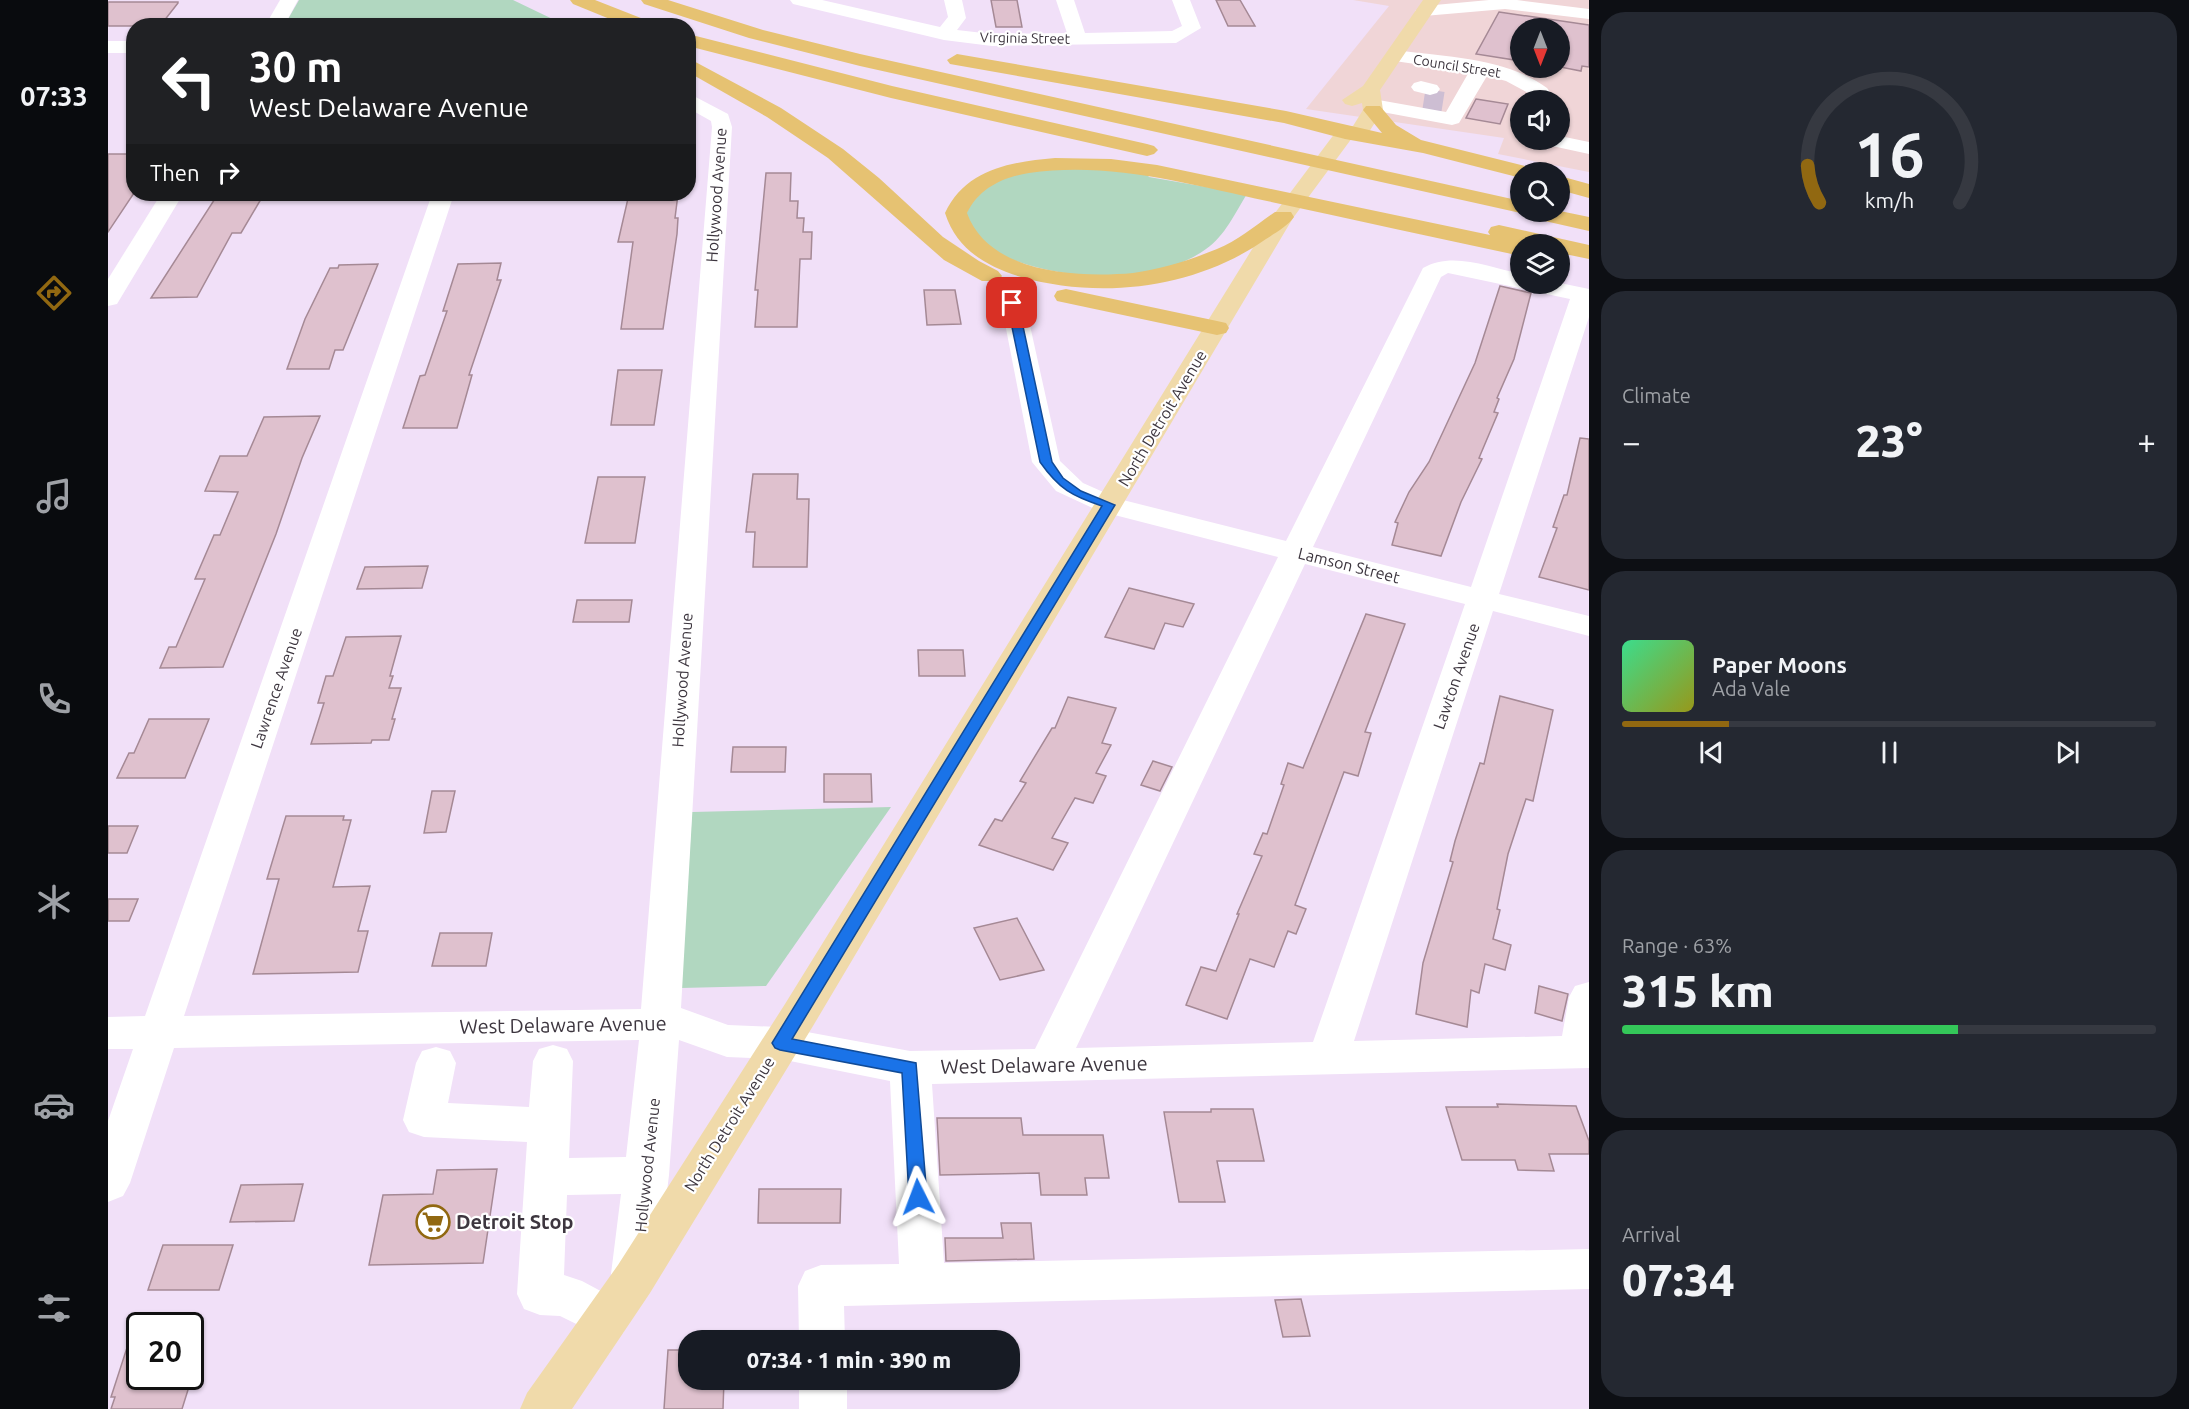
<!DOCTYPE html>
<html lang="en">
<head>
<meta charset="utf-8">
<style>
	body { margin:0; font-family:Ubuntu,sans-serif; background:#242831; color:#f1f3f6; height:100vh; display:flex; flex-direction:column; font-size:22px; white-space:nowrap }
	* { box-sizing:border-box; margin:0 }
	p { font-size:20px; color:#9ea1a6 }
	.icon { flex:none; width:33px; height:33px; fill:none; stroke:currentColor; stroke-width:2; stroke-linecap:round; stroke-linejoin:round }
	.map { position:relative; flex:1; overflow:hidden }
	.panel { display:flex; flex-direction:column; gap:12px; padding:12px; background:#0d0f14; width:600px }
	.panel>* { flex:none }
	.guide { position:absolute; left:18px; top:18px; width:570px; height:183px; border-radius:24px; box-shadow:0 2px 4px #0004; background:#202124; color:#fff; overflow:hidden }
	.needle { width:39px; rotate:180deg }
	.tools { position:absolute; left:1402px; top:18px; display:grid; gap:12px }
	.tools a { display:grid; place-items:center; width:60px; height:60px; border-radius:50%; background:#171b24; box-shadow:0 2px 4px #0004; font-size:30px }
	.speed { position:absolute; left:18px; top:1312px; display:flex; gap:12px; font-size:30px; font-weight:700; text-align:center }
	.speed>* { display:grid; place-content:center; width:78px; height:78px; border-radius:50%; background:#171b24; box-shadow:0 2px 4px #0004; line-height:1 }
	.speed .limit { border:3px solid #111; border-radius:9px; background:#fff; color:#111 }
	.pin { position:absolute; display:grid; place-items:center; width:51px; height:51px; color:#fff; margin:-26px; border-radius:12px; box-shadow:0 3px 9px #0006 }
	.me { position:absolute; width:66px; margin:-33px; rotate:357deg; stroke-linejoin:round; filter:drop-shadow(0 0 4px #0008) }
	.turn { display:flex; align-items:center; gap:21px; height:126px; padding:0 24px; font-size:27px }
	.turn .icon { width:78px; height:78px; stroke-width:2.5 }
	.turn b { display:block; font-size:42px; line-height:51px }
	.then { display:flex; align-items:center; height:57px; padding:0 24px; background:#0003; gap:12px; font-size:22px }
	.big { font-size:45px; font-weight:800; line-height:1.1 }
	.panel .tile { flex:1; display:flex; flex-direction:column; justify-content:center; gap:9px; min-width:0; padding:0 21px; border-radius:24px; background:#242831 }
	.panel .dial { align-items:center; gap:0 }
	.dial svg { height:156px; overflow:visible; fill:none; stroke:#363941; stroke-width:7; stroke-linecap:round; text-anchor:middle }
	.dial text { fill:#f1f3f6; stroke:none }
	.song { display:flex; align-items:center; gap:18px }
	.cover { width:72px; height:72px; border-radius:9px; background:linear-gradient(135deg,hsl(150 70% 55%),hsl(60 70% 35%)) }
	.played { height:6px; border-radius:3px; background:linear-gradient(90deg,#916811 20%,#363941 20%) }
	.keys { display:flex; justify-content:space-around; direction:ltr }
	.heat { display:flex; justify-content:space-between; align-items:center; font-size:33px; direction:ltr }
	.charge { height:9px; border-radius:4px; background:linear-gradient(90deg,#34c759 63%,#363941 0) }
	.trip { position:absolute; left:570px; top:1330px; width:342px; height:60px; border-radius:24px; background:#171b24; box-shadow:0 2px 4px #0004; font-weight:800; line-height:60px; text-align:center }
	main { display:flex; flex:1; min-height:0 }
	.dock { display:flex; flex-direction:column; width:108px; justify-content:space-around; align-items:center; background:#090b0e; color:#9ea1a6 }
	.dock .icon { width:42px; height:42px }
	.dock .current { color:#916811 }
	.dock b { font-size:27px; color:#f1f3f6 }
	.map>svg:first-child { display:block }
	.commercial { fill:#f0d5d7; fill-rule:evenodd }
	.green { fill:#b1d7c0 }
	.building { fill:#dfc1ce; stroke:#a58995; stroke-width:1.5 }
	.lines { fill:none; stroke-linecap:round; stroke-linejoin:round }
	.minor-tunnel { stroke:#cdbed3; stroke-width:20; stroke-dasharray:20 10; stroke-linecap:butt }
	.minor { fill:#fff; fill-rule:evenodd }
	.major { fill:#f0daaa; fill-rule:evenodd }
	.highway { fill:#e6c272; fill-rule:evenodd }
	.route { fill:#1a73e8; stroke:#114b97; stroke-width:1.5 }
	.labels { text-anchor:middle; stroke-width:4.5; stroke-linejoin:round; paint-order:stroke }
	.far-street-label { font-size:14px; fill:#3d363f; stroke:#fff }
	.street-label { font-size:16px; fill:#3d363f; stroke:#fff }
	.near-street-label { font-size:20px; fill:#3d363f; stroke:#fff }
	.near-poi-label { font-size:20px; font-weight:bold; fill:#3d363f; stroke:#fff; text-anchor:start }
</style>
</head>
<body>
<main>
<nav class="dock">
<b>07:33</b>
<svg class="icon current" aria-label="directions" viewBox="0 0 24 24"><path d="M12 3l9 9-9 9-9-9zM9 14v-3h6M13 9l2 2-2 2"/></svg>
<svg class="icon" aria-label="music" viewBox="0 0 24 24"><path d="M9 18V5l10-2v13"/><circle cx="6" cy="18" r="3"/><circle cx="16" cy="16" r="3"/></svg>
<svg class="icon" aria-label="phone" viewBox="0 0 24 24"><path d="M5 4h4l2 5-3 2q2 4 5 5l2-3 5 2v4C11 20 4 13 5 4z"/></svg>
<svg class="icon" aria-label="climate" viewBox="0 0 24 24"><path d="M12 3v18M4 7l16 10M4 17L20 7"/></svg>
<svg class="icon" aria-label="car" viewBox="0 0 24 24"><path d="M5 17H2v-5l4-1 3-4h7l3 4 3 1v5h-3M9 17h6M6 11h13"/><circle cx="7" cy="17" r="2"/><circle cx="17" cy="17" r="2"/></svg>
<svg class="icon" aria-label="filters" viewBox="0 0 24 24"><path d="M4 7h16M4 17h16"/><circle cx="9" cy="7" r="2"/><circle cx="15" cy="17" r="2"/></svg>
</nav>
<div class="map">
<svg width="1481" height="1409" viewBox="0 0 1481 1409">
	<rect width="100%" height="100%" fill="#f1e0f8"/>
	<path class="commercial" d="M1245,0H1481V172L1390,154L1396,138L1198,109L1281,6ZM1413,28H1452V68H1413ZM1413,100H1452V140H1413Z"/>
	<g class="green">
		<polygon points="191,0 405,0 457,25 176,26"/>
		<path d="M967,166L1038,173L1041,177L1139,194C1127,213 1117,236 1098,249C1046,286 968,281 911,262C899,258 883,253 873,244C867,238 863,224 858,216C860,210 861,202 864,197C880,172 940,169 967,166Z"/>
		<polygon points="783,807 658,986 573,988 584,812"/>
	</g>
	<g class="building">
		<polygon points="883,0 909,0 914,27 888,27"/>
		<polygon points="1108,0 1132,0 1147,26 1120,26"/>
		<polygon points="0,2 70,2 70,3 52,26 0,26"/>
		<polygon points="1391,12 1481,25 1481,67 1474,66 1473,71 1452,67 1452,28 1413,28 1413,61 1368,54"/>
		<polygon points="1368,99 1400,104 1392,124 1358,118"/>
		<polygon points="0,154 26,154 26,193 0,232"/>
		<polygon points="658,173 683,173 682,201 690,201 689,218 696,218 695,232 704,232 703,259 692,259 689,327 647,327 650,290 647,290"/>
		<polygon points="110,194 156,194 133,233 124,233 89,297 43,298"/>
		<polygon points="521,194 570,194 567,218 570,218 569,234 555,329 513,329 525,242 510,242"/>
		<polygon points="393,263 389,280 393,280 361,375 364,375 349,428 295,428 312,376 317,375 339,311 335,311 350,264"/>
		<polygon points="270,264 235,350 227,350 221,369 179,369 197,319 222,268 230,268 231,265"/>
		<polygon points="1392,286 1423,293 1406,359 1389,398 1391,399 1386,412 1390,413 1371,458 1374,459 1353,502 1333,556 1284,545 1290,523 1287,522 1301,492 1321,462 1367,363"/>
		<polygon points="816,290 847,290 853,324 819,325"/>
		<polygon points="510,370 554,370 546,425 503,425"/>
		<polygon points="212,416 194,458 168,534 115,667 52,668 61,647 68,647 97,579 87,579 106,535 112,535 130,492 97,491 112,456 139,456 156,417"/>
		<polygon points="1472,438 1481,439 1481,590 1431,577 1449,528 1445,527 1456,495 1459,495"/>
		<polygon points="645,474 690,474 689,499 701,499 699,567 645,567 647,532 638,532"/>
		<polygon points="490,477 537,477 527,543 477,543"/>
		<polygon points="320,566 314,588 249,589 257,567"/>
		<polygon points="1021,588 1086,604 1075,627 1057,623 1046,649 997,637"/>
		<polygon points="469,600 524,600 521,622 465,622"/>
		<polygon points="1258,614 1297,624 1257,732 1263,733 1250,776 1236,772 1187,905 1198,909 1188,934 1180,931 1166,967 1142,959 1119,1019 1078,1005 1093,967 1108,971 1131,914 1129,914 1154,856 1146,854 1155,833 1159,834 1176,785 1173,784 1180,763 1195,768"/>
		<polygon points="293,636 282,676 285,676 281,688 293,688 284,719 287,719 281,740 264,740 263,743 203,744 216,703 210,703 218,676 225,676 238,637"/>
		<polygon points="810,650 855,650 857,676 811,676"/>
		<polygon points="1392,696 1445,710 1425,801 1418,799 1400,854 1389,909 1392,910 1385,939 1403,945 1397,970 1377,964 1371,993 1363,990 1359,1027 1308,1014 1315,963 1345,862 1342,861 1347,841 1372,763 1376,764"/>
		<polygon points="960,697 1008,708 994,743 1003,745 988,773 998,776 985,803 967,798 944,838 960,843 945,870 871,845 887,819 894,821 918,783 912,781 944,728 947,728"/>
		<polygon points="41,719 101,719 77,778 9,778 21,753 26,753"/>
		<polygon points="625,747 678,747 677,772 623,772"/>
		<polygon points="1045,761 1064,767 1052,791 1033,785"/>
		<polygon points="716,774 763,774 764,802 716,802"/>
		<polygon points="324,791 347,791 338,832 316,833"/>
		<polygon points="178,816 236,816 235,820 243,820 225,887 262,886 250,931 260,931 250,972 145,974 171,879 159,879"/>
		<polygon points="0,826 30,826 19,853 0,853"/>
		<polygon points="0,899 30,899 21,921 0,921"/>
		<polygon points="909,918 936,970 892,980 866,928"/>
		<polygon points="332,933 384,933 378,966 324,966"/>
		<polygon points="1431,986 1460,994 1454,1021 1427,1013"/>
		<polygon points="1389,1104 1468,1106 1481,1141 1481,1154 1441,1154 1446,1171 1410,1170 1407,1160 1354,1160 1338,1107 1390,1107"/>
		<polygon points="1103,1109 1145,1109 1156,1161 1109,1161 1117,1202 1071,1202 1056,1112 1103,1112"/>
		<polygon points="829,1118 913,1118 915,1135 995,1135 1001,1178 977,1178 979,1195 933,1195 931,1173 832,1175"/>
		<polygon points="389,1169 375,1263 261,1265 275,1195 325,1194 329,1170"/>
		<polygon points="195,1184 186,1221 122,1222 133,1185"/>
		<polygon points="651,1189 733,1189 732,1223 650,1223"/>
		<polygon points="893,1223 923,1223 926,1259 838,1261 837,1238 895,1238"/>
		<polygon points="55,1245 125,1245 111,1290 40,1290"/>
		<polygon points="1193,1299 1202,1336 1175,1337 1167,1300"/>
		<polygon points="27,1323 32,1324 32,1377 84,1377 74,1409 3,1409 7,1397 3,1397"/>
		<polygon points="560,1350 580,1350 580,1380 616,1380 615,1409 556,1409"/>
	</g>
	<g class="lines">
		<polyline class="minor-tunnel" points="1316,99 1335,102"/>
		<g class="minor">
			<polygon points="172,0 190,0 176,26 157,26"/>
			<polygon points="682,0 714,0 832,27 840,17 836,0 854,0 858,18 849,30 884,34 959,33 948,0 966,0 977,33 1064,31 1074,26 1064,0 1082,0 1093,28 1068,43 884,46 836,40 685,4"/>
			<polygon points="1381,0 1409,0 1481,9 1481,19 1397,9 1316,16 1307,11 1316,6"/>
			<rect x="0" y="41" width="26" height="12"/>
			<path d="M1287,50C1336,57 1397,57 1439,88L1442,92L1441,100H1421L1422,94L1398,81L1379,76L1351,123L1344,125L1258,109L1255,105L1258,101L1265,99L1338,112L1361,72L1280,60L1277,56L1280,52Z"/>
			<polygon points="1313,81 1329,85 1332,89 1329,93 1322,95 1306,91 1303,87 1306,83"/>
			<path d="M580,93L620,114L624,127L573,1008L620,1025L672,1027L802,1051L927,1049L1170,557L991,511L948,491L924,462L893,303L896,298L905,296L914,298L917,303L952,461L975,483L1011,499L1178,541L1315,268C1344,251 1381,267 1413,274V284L1452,283L1481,289V317L1391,594L1481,616V636L1385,611L1246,1041L1454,1036L1461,997L1467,986L1481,982V1068L824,1084L836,1263L1481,1249V1289L736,1306L737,1341H691L690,1286L697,1271L713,1265L791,1264L782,1081L672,1059L619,1057L571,1040L561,1175L549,1274L542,1288L526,1294L510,1288L503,1274L513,1194L459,1195L456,1275L474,1281L515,1303L522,1318L515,1333L499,1339L452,1316L432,1315L416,1309L409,1294L419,1142L316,1137L301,1132L295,1120L308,1063L314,1051L328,1047L342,1051L348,1063L340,1103L421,1107L425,1061L431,1049L445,1045L459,1049L465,1061L461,1158L518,1157L531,1040L66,1048L22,1183L15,1196L0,1202V1121L25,1049H0V1017L37,1016L324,194H346L76,1016L533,1009L604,127L603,121L580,108ZM1340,273L1462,299L1363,587L1205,547L1333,277ZM1197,564L1357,604L1205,1042L968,1048Z"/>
			<polygon points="1452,136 1481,142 1481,154 1435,144 1432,140 1452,140"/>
			<polygon points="53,194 75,194 9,304 0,306 0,279"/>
			<rect x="691" y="1380" width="48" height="29"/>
		</g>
		<polygon class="major" points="1315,0 1333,0 1272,90 1275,110 1259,135 1244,138 1185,218 705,1026 542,1293 464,1409 412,1409 419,1393 510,1265 677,1004 1164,217 1230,129 1245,126 1255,110 1254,103 1244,106 1237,104 1234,100 1255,86"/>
		<g class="highway">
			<polygon points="462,0 487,0 543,22 545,26 519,26 465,4"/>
			<polygon points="533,0 560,0 655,30 752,54 1413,201 1413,212 1452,211 1481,217 1481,231 1419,217 1417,214 752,66 641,38 536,4"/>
			<polygon points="580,34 784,86 1039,144 1046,146 1050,150 1046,154 1039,156 783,98 580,46"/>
			<polygon points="849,54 1178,111 1274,133 1255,110 1258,106 1272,106 1288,125 1313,140 1421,167 1424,172 1413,172 1413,178 1315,153 1237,139 1176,123 842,64 839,60"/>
			<polygon points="580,58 673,108 735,149 771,178 835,237 871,261 890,271 894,276 890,281 874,281 836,260 720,158 659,117 580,72"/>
			<path d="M947,158L1003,159L1049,165L1382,235L1380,232L1383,227L1391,225L1481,245V259L1452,253V244H1413V256C1328,238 1244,219 1159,201C1081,184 1001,161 921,173C895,177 871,188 859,213C881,274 971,278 1025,273C1054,269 1082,260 1109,249C1130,241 1148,225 1167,212H1183L1186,217C1180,226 1167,233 1158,239C1089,288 994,300 913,277C878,266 849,250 837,213C858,169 902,162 947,158Z"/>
			<polygon points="1452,176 1481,184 1481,198 1452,190"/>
			<polygon points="958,289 1109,321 1118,323 1121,328 1118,333 1109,335 949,301 946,296 949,291"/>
		</g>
	</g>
	<path class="route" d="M904,300L910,303L944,462L955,478L973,491L1007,505L684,1039L808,1063L819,1197L816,1203L810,1205L803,1203L801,1197L794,1073L672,1050L667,1048L664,1043L994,506C964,496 951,489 932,462L899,303Z"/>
	<defs>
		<g id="supermarket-ring" transform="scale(1.725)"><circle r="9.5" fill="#fff" stroke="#916811" stroke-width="1.5"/><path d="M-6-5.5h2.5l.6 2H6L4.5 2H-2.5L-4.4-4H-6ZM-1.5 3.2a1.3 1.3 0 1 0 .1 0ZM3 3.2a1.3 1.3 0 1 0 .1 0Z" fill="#916811"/></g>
	</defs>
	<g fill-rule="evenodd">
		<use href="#supermarket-ring" x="325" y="1222"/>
	</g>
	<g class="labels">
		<g class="far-street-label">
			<text transform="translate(917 38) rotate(1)" y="5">Virginia Street</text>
			<text transform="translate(1349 66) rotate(9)" y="5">Council Street</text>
		</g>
		<g class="street-label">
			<text transform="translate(608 195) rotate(-86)" y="6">Hollywood Avenue</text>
			<text transform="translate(1054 418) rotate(-59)" y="6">North Detroit Avenue</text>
			<text transform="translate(1241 565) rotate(14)" y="6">Lamson Street</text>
			<text transform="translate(1348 676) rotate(-71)" y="6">Lawton Avenue</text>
			<text transform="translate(574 680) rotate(-86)" y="6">Hollywood Avenue</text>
			<text transform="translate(168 688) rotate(-71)" y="6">Lawrence Avenue</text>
			<text transform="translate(621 1124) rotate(-58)" y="6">North Detroit Avenue</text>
			<text transform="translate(539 1165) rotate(-84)" y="6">Hollywood Avenue</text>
		</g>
		<g class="near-street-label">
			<text transform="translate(455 1025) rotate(-1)" y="7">West Delaware Avenue</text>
			<text transform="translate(936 1065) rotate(-1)" y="7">West Delaware Avenue</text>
		</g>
		<g class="near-poi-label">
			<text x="348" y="1229">Detroit Stop</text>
		</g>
	</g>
</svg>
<div class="tools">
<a><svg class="needle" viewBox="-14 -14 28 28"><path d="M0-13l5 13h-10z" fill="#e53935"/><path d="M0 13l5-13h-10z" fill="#9ea1a6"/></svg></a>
<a><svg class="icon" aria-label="sound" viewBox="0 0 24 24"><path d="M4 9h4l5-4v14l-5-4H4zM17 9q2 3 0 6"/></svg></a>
<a><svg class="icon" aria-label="search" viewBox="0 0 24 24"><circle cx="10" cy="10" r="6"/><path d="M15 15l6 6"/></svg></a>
<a><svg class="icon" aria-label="layers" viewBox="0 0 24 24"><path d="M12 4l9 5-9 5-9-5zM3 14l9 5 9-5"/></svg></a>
</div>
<div class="speed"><div class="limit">20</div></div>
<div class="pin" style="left:904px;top:303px;background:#d93025"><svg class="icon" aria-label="arrive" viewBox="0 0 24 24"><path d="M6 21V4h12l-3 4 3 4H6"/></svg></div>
<svg class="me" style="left:810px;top:1197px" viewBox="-20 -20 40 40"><path d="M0-17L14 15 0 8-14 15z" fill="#1a73e8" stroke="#fff" stroke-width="4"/></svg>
<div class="trip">07:34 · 1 min · 390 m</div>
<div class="guide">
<div class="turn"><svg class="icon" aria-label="left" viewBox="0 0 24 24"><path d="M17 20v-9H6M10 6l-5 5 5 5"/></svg><div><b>30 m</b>West Delaware Avenue</div></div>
<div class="then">Then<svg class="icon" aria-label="right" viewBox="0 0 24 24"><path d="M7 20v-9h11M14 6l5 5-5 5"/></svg></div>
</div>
</div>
<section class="panel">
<div class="tile dial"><svg viewBox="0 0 100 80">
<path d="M14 69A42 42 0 1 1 86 69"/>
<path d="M14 69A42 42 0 0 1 8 50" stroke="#916811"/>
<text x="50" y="56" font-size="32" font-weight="700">16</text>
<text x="50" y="72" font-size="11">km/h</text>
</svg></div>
<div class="tile"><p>Climate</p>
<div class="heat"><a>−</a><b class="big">23°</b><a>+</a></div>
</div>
<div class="tile">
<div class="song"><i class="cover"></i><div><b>Paper Moons</b><p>Ada Vale</p></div></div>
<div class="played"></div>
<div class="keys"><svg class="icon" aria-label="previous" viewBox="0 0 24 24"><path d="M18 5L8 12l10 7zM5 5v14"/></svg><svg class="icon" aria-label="pause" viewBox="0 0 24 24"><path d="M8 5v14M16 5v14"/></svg><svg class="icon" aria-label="next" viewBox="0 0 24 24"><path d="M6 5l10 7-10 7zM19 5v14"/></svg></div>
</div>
<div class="tile"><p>Range · 63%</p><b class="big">315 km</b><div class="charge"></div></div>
<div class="tile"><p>Arrival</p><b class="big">07:34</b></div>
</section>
</main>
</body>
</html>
